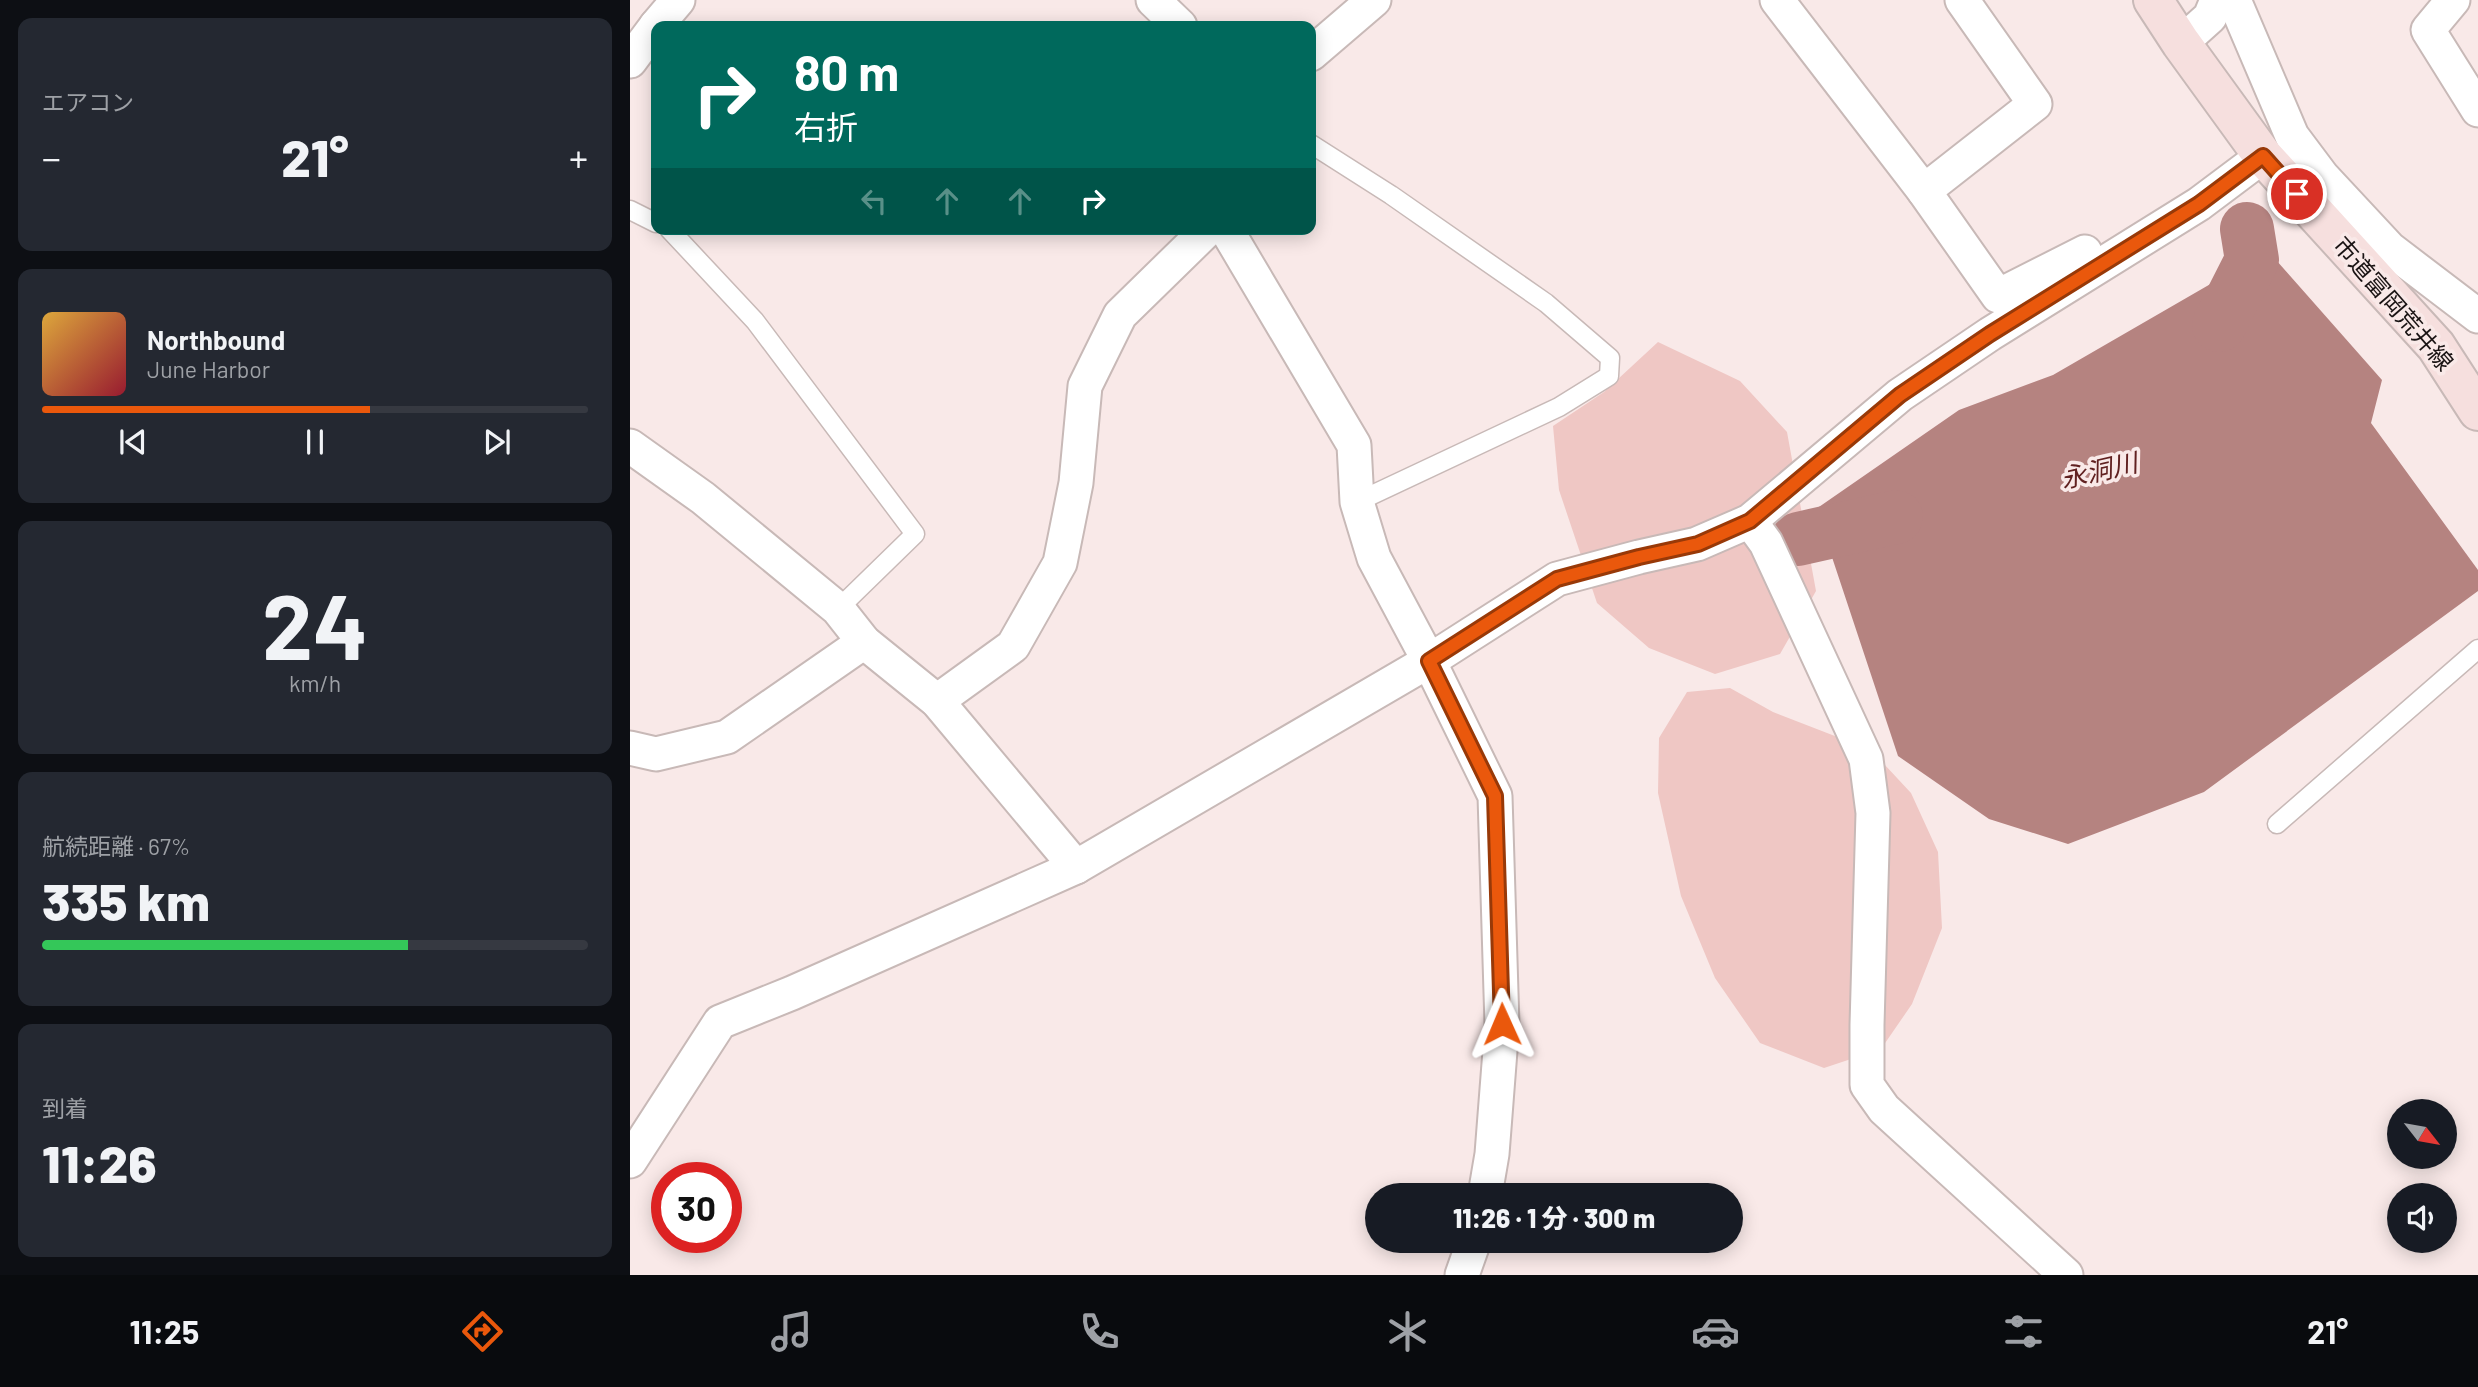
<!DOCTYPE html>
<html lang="ja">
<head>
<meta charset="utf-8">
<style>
	body { margin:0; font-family:Barlow,"Noto Sans JP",sans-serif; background:#242831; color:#f1f3f6; height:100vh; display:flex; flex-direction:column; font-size:26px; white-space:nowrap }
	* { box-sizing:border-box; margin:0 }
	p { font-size:23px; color:#9ea1a6 }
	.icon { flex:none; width:38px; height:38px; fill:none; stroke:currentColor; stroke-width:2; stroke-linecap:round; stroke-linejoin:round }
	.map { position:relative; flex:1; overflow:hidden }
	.drawer { display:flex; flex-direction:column; gap:18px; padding:18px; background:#0d0f14; width:630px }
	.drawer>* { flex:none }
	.banner { position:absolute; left:21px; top:21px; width:665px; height:214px; border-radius:14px; box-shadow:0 4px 18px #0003; background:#00695c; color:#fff; overflow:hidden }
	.needle { width:46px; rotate:121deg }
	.fabs { position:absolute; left:1757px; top:1099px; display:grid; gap:14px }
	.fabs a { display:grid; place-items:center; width:70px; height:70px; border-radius:50%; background:#171b24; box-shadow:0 4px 18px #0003; font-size:35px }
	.speed { position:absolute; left:21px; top:1162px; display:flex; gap:14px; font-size:35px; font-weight:700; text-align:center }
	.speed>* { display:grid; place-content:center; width:91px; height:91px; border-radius:50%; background:#171b24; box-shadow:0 4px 18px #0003; line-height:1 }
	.speed .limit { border:10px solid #d22; background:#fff; color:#111 }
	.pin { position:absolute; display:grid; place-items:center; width:60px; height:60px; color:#fff; margin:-30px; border:4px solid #fff; border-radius:50%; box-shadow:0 2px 7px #0007 }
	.me { position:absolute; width:77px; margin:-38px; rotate:359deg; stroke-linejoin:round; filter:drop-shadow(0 0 5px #0008) }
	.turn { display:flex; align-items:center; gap:24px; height:147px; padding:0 28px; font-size:32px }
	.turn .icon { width:91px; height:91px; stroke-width:2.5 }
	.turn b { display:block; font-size:49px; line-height:60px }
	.lanes { display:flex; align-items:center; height:66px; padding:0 28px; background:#0003; justify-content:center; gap:35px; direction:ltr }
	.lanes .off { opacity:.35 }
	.big { font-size:52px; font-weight:800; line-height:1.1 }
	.drawer .card { flex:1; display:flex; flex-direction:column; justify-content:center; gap:10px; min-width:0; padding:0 24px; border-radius:14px; background:#242831 }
	.drawer .dial { align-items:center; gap:0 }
	.dial b { font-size:91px; line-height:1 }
	.song { display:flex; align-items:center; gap:21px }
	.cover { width:84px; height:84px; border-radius:10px; background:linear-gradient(135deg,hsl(40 70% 55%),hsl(350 70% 35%)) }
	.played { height:7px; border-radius:4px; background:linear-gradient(90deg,#ea580c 60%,#363941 60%) }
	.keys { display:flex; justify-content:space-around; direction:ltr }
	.heat { display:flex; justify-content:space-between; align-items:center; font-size:38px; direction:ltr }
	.charge { height:10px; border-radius:5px; background:linear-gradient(90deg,#34c759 67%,#363941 0) }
	.trip { position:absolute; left:735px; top:1183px; width:378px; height:70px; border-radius:35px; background:#171b24; box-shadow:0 4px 18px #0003; font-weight:800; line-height:70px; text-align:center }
	.dock { display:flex; height:112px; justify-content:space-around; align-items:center; background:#090b0e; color:#9ea1a6 }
	.dock .icon { width:49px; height:49px }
	.dock .current { color:#ea580c }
	.dock b { font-size:32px; color:#f1f3f6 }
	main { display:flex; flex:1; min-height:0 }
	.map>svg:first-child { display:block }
	.green { fill:#efc7c4 }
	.water { fill:#b58380 }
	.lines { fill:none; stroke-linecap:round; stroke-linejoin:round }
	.river { stroke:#b58380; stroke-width:54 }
	.lane-casing { stroke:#c8b9b7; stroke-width:21 }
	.street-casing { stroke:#c8b9b7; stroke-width:37 }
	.secondary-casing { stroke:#c8b9b7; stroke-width:42 }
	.lane { stroke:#fff; stroke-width:18 }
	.street { stroke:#fff; stroke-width:33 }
	.secondary { stroke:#f6dfde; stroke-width:38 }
	.route-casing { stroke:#983908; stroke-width:18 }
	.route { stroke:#ea580c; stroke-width:12 }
	.labels { text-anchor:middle; stroke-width:7; stroke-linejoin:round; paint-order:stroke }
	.street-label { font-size:24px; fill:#1a1414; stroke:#f9e9e8 }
	.water-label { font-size:26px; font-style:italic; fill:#612121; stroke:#f9e9e8 }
</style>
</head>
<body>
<main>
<section class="drawer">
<div class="card"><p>エアコン</p>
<div class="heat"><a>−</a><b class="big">21°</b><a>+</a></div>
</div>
<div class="card">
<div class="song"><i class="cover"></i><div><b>Northbound</b><p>June Harbor</p></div></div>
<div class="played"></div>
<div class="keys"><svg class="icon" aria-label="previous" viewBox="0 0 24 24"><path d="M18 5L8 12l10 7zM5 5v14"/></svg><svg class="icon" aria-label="pause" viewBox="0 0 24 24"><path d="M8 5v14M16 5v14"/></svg><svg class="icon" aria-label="next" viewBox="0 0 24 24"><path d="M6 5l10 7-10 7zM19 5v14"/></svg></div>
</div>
<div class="card dial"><b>24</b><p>km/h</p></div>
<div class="card"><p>航続距離 · 67%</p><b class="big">335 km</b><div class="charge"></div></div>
<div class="card"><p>到着</p><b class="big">11:26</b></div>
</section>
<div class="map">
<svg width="1848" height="1275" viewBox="0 0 1848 1275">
	<rect width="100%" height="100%" fill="#f9e9e8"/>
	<g class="green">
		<polygon points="1028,342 1110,381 1157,432 1186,591 1150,654 1085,674 1019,648 967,603 929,490 923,426 974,392"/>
		<polygon points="1100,688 1143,712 1241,750 1281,793 1308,852 1312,928 1282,1004 1251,1049 1194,1068 1130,1043 1085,978 1051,896 1028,793 1029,738 1057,692"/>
	</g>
	<polygon class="water" points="1622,260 1646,260 1752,380 1741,423 1848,570 1848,591 1574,792 1438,844 1359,819 1268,756 1186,509 1329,410 1423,375"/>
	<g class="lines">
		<g class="river">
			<polyline points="1589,325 1622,260 1617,229"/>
			<polyline points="1168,539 1266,517"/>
		</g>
		<g class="lane-casing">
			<g id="lane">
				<polyline points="681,144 761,195 916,303 980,358 979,376 929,407 727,502"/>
				<polyline points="0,210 26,223"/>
				<polyline points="39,229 125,321 285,534 208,609"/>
				<polyline points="1647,824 1848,649"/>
			</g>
		</g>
		<g class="street-casing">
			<g id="street">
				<polyline points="523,0 550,26"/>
				<polyline points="1147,0 1294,191"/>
				<polyline points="1332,0 1405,104 1294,191 1368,296 1455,252"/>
				<polyline points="1604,0 1662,136 1692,176 1760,249 1848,316"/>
				<polyline points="1823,0 1798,30 1848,110"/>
				<polyline points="26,26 48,0"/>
				<polyline points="1551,43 1580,17 1587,0"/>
				<polyline points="681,54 744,0"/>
				<polyline points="0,61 26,26"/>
				<polyline points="596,229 724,445 727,502 744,558 799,661 865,796 872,1025 862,1154 855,1195"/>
				<polyline points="0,446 73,498 208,609 234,642 307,701 446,867"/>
				<polyline points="1120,521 1136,543 1236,759 1243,813 1237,1025 1237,1085 1254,1109 1436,1275"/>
				<polyline points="307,701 383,646 430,563 446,483 455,386 490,315 578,229"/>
				<polyline points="0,748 26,754 97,737 234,642"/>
				<polyline points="0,1161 90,1022 162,993 446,867 799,661 927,579 1009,557 1067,544 1120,521 1270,395 1360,334 1569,204 1633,156"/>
				<polyline points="832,1275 844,1241"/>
			</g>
		</g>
		<g class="secondary-casing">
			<polyline id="secondary" points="1523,0 1551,43 1633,156 1806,346 1848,411"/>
		</g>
		<use href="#lane" class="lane"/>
		<use href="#street" class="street"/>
		<use href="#secondary" class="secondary"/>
	</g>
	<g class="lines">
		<g class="route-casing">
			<polyline id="route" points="872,1024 865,796 799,661 927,579 1009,557 1068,544 1120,521 1270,395 1360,334 1569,204 1633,156 1667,194"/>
		</g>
		<use href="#route" class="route"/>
	</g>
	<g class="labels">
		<g class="street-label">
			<text transform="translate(1763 304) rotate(49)" y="8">市道富岡荒井線</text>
		</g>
		<g class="water-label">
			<text transform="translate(1469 471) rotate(-13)" y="9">永洞川</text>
		</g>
	</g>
</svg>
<div class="fabs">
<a><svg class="needle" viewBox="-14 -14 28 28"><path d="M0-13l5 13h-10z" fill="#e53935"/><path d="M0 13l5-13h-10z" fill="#9ea1a6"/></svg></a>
<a><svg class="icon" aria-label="sound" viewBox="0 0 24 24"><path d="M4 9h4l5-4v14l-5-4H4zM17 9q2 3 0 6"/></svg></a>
</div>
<div class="speed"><div class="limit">30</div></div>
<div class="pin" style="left:1667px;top:194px;background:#d93025"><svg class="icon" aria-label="arrive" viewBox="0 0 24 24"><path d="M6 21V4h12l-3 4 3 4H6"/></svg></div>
<svg class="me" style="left:872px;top:1024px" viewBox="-20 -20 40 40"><path d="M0-17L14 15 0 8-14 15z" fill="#ea580c" stroke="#fff" stroke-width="4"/></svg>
<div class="trip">11:26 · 1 分 · 300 m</div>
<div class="banner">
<div class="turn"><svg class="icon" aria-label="right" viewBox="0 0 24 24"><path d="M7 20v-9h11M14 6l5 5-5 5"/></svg><div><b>80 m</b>右折</div></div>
<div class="lanes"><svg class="icon off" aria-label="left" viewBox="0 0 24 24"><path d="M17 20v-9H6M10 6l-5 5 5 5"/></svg><svg class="icon off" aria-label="ahead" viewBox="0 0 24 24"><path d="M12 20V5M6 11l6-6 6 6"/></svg><svg class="icon off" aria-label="ahead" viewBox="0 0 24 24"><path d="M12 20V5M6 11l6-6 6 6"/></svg><svg class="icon" aria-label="right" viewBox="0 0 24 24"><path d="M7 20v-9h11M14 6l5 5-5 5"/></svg></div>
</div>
</div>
</main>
<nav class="dock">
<b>11:25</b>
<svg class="icon current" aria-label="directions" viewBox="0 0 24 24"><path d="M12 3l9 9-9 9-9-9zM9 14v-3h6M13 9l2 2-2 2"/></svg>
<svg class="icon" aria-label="music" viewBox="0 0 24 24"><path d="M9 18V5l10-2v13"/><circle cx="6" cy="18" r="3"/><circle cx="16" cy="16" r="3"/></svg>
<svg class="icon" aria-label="phone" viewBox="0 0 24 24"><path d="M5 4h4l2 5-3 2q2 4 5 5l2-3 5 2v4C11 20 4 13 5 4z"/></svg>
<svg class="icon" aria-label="climate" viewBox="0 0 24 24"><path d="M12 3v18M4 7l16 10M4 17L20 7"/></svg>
<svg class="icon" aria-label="car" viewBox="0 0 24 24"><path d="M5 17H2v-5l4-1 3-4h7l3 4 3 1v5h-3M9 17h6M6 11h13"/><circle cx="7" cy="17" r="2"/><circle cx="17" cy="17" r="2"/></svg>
<svg class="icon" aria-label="filters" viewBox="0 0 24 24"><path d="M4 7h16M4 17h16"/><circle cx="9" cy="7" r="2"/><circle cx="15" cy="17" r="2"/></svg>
<b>21°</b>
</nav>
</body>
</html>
